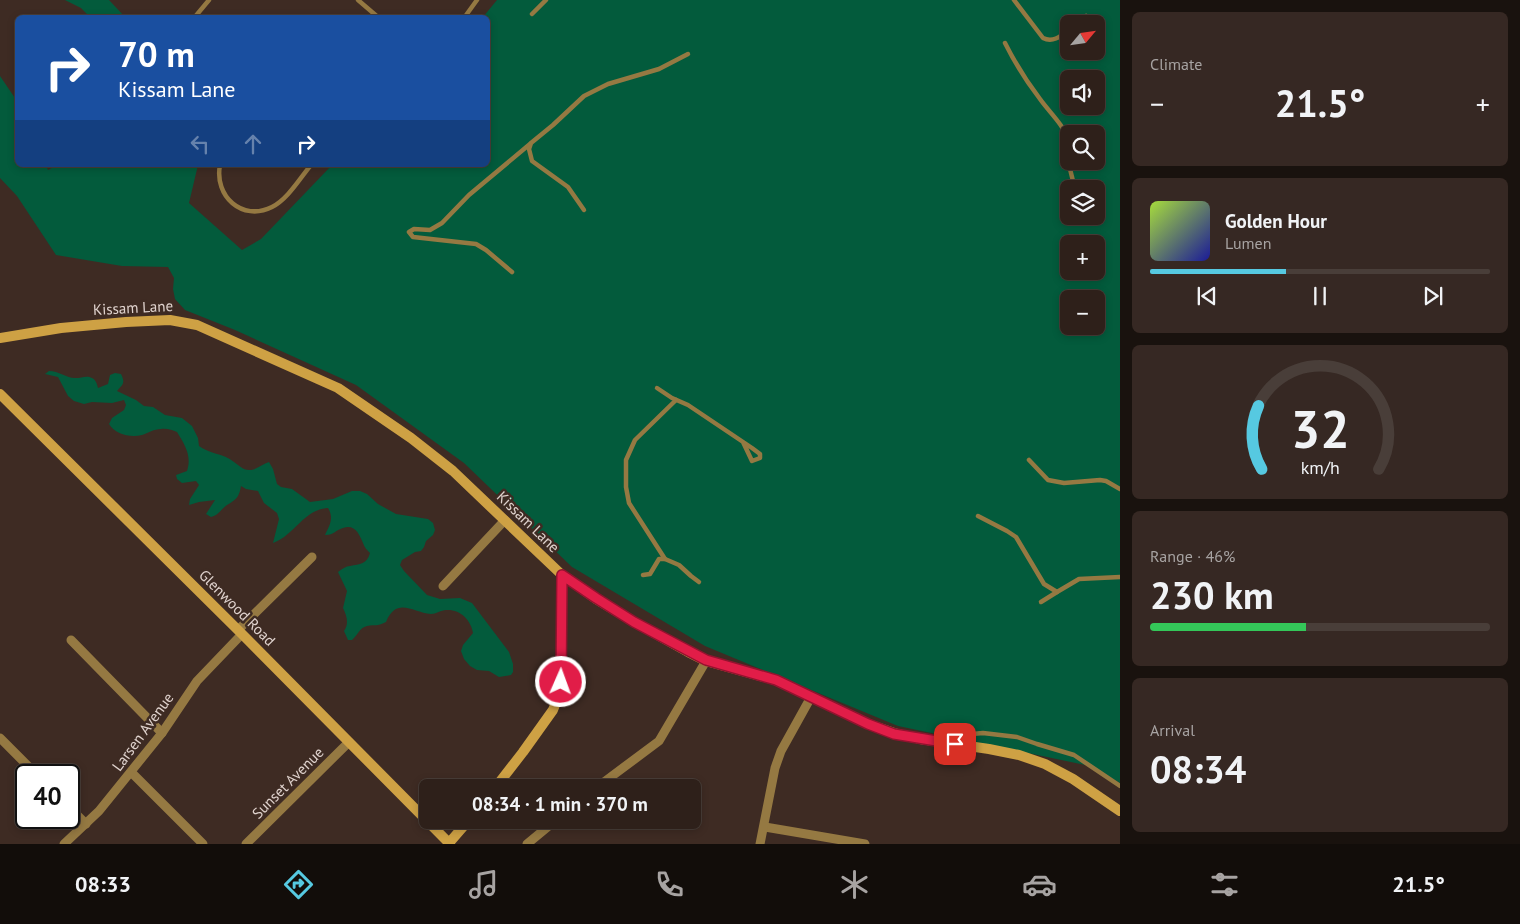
<!DOCTYPE html>
<html lang="en">
<head>
<meta charset="utf-8">
<style>
	body { margin:0; font-family:"PT Sans",sans-serif; background:#362823; color:#f1f3f6; height:100vh; display:flex; flex-direction:column; font-size:19px; white-space:nowrap }
	* { box-sizing:border-box; margin:0 }
	p { font-size:16px; color:#a7a3a2 }
	.icon { flex:none; width:28px; height:28px; fill:none; stroke:currentColor; stroke-width:2; stroke-linecap:round; stroke-linejoin:round }
	.map { position:relative; flex:1; overflow:hidden }
	.side { display:flex; flex-direction:column; gap:12px; padding:12px; background:#19120e; width:400px }
	.side>* { flex:none }
	.top-card { position:absolute; left:15px; top:15px; width:475px; height:152px; border-radius:8px; box-shadow:0 2px 8px #0003,0 0 0 1px #493e39; background:#1a4fa0; color:#fff; overflow:hidden }
	.needle { width:32px; rotate:61deg }
	.buttons { position:absolute; left:1060px; top:15px; display:grid; gap:10px }
	.buttons a { display:grid; place-items:center; width:45px; height:45px; border-radius:8px; background:#2e201a; box-shadow:0 2px 8px #0003,0 0 0 1px #493e39; font-size:25px }
	.speed { position:absolute; left:15px; top:764px; display:flex; gap:10px; font-size:25px; font-weight:700; text-align:center }
	.speed>* { display:grid; place-content:center; width:65px; height:65px; border-radius:50%; background:#2e201a; box-shadow:0 2px 8px #0003,0 0 0 1px #493e39; line-height:1 }
	.speed .limit { border:2px solid #111; border-radius:8px; background:#fff; color:#111 }
	.pin { position:absolute; display:grid; place-items:center; width:42px; height:42px; color:#fff; margin:-21px; border-radius:10px; box-shadow:0 2px 8px #0006 }
	.me { position:absolute; width:55px; margin:-28px; rotate:2deg; stroke-linejoin:round; filter:drop-shadow(0 0 4px #0008) }
	.turn { display:flex; align-items:center; gap:18px; height:105px; padding:0 20px; font-size:22px }
	.turn .icon { width:65px; height:65px; stroke-width:2.5 }
	.turn b { display:block; font-size:35px; line-height:42px }
	.lanes { display:flex; align-items:center; height:48px; padding:0 20px; background:#0003; justify-content:center; gap:25px; direction:ltr }
	.lanes .off { opacity:.35 }
	.big { font-size:38px; font-weight:700; line-height:1.1 }
	.side .widget { flex:1; display:flex; flex-direction:column; justify-content:center; gap:8px; min-width:0; padding:0 18px; border-radius:8px; background:#362823 }
	.side .dial { align-items:center; gap:0 }
	.dial svg { height:130px; overflow:visible; fill:none; stroke:#493e39; stroke-width:7; stroke-linecap:round; text-anchor:middle }
	.dial text { fill:#f1f3f6; stroke:none }
	.song { display:flex; align-items:center; gap:15px }
	.cover { width:60px; height:60px; border-radius:8px; background:linear-gradient(135deg,hsl(80 70% 55%),hsl(240 70% 35%)) }
	.played { height:5px; border-radius:2px; background:linear-gradient(90deg,#56c9e1 40%,#493e39 40%) }
	.keys { display:flex; justify-content:space-around; direction:ltr }
	.heat { display:flex; justify-content:space-between; align-items:center; font-size:28px; direction:ltr }
	.charge { height:8px; border-radius:4px; background:linear-gradient(90deg,#34c759 46%,#493e39 0) }
	.trip { position:absolute; left:419px; top:779px; width:282px; height:50px; border-radius:8px; background:#2e201a; box-shadow:0 2px 8px #0003,0 0 0 1px #493e39; font-weight:700; line-height:50px; text-align:center }
	.dock { display:flex; height:80px; justify-content:space-around; align-items:center; background:#120d0a; color:#a7a3a2 }
	.dock .icon { width:35px; height:35px }
	.dock .current { color:#56c9e1 }
	.dock b { font-size:22px; color:#f1f3f6 }
	main { display:flex; flex:1; min-height:0 }
	.map>svg:first-child { display:block }
	.green { fill:#035b3c; fill-rule:evenodd }
	.lines { fill:none; stroke-linecap:round; stroke-linejoin:round }
	.lane { stroke:#957942; stroke-width:4.5 }
	.street { stroke:#957942; stroke-width:9 }
	.secondary { stroke:#cea144; stroke-width:10 }
	.route-casing { stroke:#92132f; stroke-width:12 }
	.route { stroke:#e11d48; stroke-width:9 }
	.labels { text-anchor:middle; stroke-width:5; stroke-linejoin:round; paint-order:stroke }
	.street-label { font-size:15px; fill:#e0d3ce; stroke:#3e2b23 }
</style>
</head>
<body>
<main>
<div class="map">
<svg width="1120" height="844" viewBox="0 0 1120 844">
	<rect width="100%" height="100%" fill="#3e2b23"/>
	<g class="green">
		<polygon points="65,0 109,0 125,17 90,17 81,8"/>
		<path d="M497,0H1120V783L1090,766L898,726L705,646L572,567L464,463L356,385L235,330L185,310L175,299L173,289L174,278L168,267L122,266L56,255L17,196L0,178V76L17,101L18,165H46L48,170L57,165H198L189,203L242,250L261,239L332,165H488V18L483,17ZM1069,24H1096V51H1069ZM1069,79H1096V106H1069ZM1069,134H1096V161H1069ZM1069,189H1096V216H1069ZM1069,244H1096V271H1069ZM1069,299H1096V326H1069Z"/>
		<path d="M49,371C59,371 68,379 76,378C81,378 87,375 92,378C96,380 97,384 98,388L108,384L110,375L115,373L121,374C126,384 122,385 117,391L136,400L144,406L153,407L165,415L182,418L192,426L198,438L199,446C209,454 223,453 234,462C239,465 243,471 251,470C257,469 263,464 269,462L273,469L277,484L281,487L292,489L310,502L333,499L352,491H360L367,494L378,504L396,514L428,519L433,523L435,530L433,535L426,541L424,547L421,551L415,552L402,560L400,565L404,571L427,595L440,599L460,598L472,603L509,652L513,664V672L511,675L499,677L489,671L477,670L470,666L464,659L461,651L463,645L473,633C471,620 460,609 446,610C441,610 436,614 431,614C413,613 397,596 386,622C376,627 376,624 367,626C359,628 358,635 352,640H348L344,631C349,624 347,616 343,608L347,591L338,572C342,569 346,566 350,566C360,564 367,564 370,553C367,550 364,547 363,543C359,534 355,524 343,528C335,530 335,535 325,535C330,525 334,518 328,508C304,509 295,535 273,543L279,519L277,513L264,503L258,491L246,489L241,486C239,497 237,499 227,505C221,509 219,515 211,517L206,514L215,500L199,502L189,505L190,499L199,485L196,481L182,483L177,479L176,475L187,471C192,456 185,445 177,432C172,430 167,428 161,429C154,429 148,433 142,435C130,438 115,434 109,424L112,418L124,410L126,405L124,400L112,403L92,402L84,404L74,401L68,396L58,377L45,374Z"/>
	</g>
	<g class="lines">
		<g class="lane">
			<polyline points="358,0 379,18"/>
			<path d="M1014,0L1043,38C1053,43 1061,36 1069,30"/>
			<polyline points="532,14 546,0"/>
			<polyline points="194,18 209,0"/>
			<polyline points="464,18 477,0"/>
			<polyline points="1076,24 1086,16"/>
			<path d="M1005,43C1015,63 1027,82 1040,99C1050,113 1063,124 1069,141"/>
			<polyline points="1070,161 1070,169 1075,189"/>
			<path d="M220,165C214,196 242,222 272,207C288,199 300,178 311,165"/>
			<polyline points="584,210 568,187 532,161 529,149 531,143 553,125 584,96 608,84 659,69 688,54"/>
			<polyline points="512,272 486,250 476,244 413,237 409,232 414,229 430,230 442,223 469,195 530,144"/>
			<polyline points="657,388 672,398 688,405 752,448 760,454 760,458 752,461 743,442"/>
			<polyline points="1029,460 1048,480 1064,483 1100,480 1106,481 1120,489"/>
			<polyline points="978,516 1007,531 1016,537 1044,584 1057,592 1079,579 1120,577"/>
			<polyline points="665,559 679,565 691,576 699,582"/>
			<polyline points="643,575 650,574 659,559 665,559 629,503 626,487 626,460 635,440 676,400"/>
			<polyline points="1041,602 1057,592"/>
			<polyline points="972,734 983,733 1017,737 1037,744 1074,755 1120,786"/>
		</g>
		<g class="street">
			<polyline points="443,586 505,520"/>
			<polyline points="238,630 312,557"/>
			<polyline points="71,640 162,733"/>
			<polyline points="0,738 37,775"/>
			<polyline points="132,773 203,844"/>
			<polyline points="596,788 659,741 706,661"/>
			<polyline points="69,807 86,824"/>
			<polyline points="765,827 865,844"/>
			<polyline points="64,844 99,811 162,733 197,681 242,634"/>
			<polyline points="246,844 349,742"/>
			<polyline points="527,844 556,820"/>
			<polyline points="760,844 775,768 781,751 811,697"/>
		</g>
		<g class="secondary">
			<polyline points="0,338 61,328 126,322 170,320 197,325 338,388 411,438 453,471 562,575 596,599 634,622 688,652 706,661 775,680 868,724 894,733 920,739 989,749 1019,755 1045,764 1073,779 1120,811"/>
			<polyline points="0,394 242,634 450,844"/>
			<polyline points="495,788 523,752 553,710 558,697 562,652 561,594 562,575"/>
			<polyline points="449,843 469,820"/>
		</g>
	</g>
	<g class="lines">
		<g class="route-casing">
			<polyline id="route" points="561,682 562,575 596,598 634,622 706,660 776,680 868,724 894,734 955,744"/>
		</g>
		<use href="#route" class="route"/>
	</g>
	<g class="labels">
		<g class="street-label">
			<text transform="translate(133 308) rotate(-3)" y="5">Kissam Lane</text>
			<text transform="translate(528 522) rotate(44)" y="5">Kissam Lane</text>
			<text transform="translate(237 608) rotate(45)" y="5">Glenwood Road</text>
			<text transform="translate(143 732) rotate(-54)" y="5">Larsen Avenue</text>
			<text transform="translate(288 783) rotate(-45)" y="5">Sunset Avenue</text>
		</g>
	</g>
</svg>
<div class="buttons">
<a><svg class="needle" viewBox="-14 -14 28 28"><path d="M0-13l5 13h-10z" fill="#e53935"/><path d="M0 13l5-13h-10z" fill="#a7a3a2"/></svg></a>
<a><svg class="icon" aria-label="sound" viewBox="0 0 24 24"><path d="M4 9h4l5-4v14l-5-4H4zM17 9q2 3 0 6"/></svg></a>
<a><svg class="icon" aria-label="search" viewBox="0 0 24 24"><circle cx="10" cy="10" r="6"/><path d="M15 15l6 6"/></svg></a>
<a><svg class="icon" aria-label="layers" viewBox="0 0 24 24"><path d="M12 4l9 5-9 5-9-5zM3 14l9 5 9-5"/></svg></a>
<a>+</a>
<a>−</a>
</div>
<div class="speed"><div class="limit">40</div></div>
<div class="pin" style="left:955px;top:744px;background:#d93025"><svg class="icon" aria-label="arrive" viewBox="0 0 24 24"><path d="M6 21V4h12l-3 4 3 4H6"/></svg></div>
<svg class="me" style="left:561px;top:682px" viewBox="-20 -20 40 40"><circle r="17" fill="#e11d48" stroke="#fff" stroke-width="3"/><path d="M0-11L8 9 0 5-8 9z" fill="#fff"/></svg>
<div class="trip">08:34 · 1 min · 370 m</div>
<div class="top-card">
<div class="turn"><svg class="icon" aria-label="right" viewBox="0 0 24 24"><path d="M7 20v-9h11M14 6l5 5-5 5"/></svg><div><b>70 m</b>Kissam Lane</div></div>
<div class="lanes"><svg class="icon off" aria-label="left" viewBox="0 0 24 24"><path d="M17 20v-9H6M10 6l-5 5 5 5"/></svg><svg class="icon off" aria-label="ahead" viewBox="0 0 24 24"><path d="M12 20V5M6 11l6-6 6 6"/></svg><svg class="icon" aria-label="right" viewBox="0 0 24 24"><path d="M7 20v-9h11M14 6l5 5-5 5"/></svg></div>
</div>
</div>
<section class="side">
<div class="widget"><p>Climate</p>
<div class="heat"><a>−</a><b class="big">21.5°</b><a>+</a></div>
</div>
<div class="widget">
<div class="song"><i class="cover"></i><div><b>Golden Hour</b><p>Lumen</p></div></div>
<div class="played"></div>
<div class="keys"><svg class="icon" aria-label="previous" viewBox="0 0 24 24"><path d="M18 5L8 12l10 7zM5 5v14"/></svg><svg class="icon" aria-label="pause" viewBox="0 0 24 24"><path d="M8 5v14M16 5v14"/></svg><svg class="icon" aria-label="next" viewBox="0 0 24 24"><path d="M6 5l10 7-10 7zM19 5v14"/></svg></div>
</div>
<div class="widget dial"><svg viewBox="0 0 100 80">
<path d="M14 69A42 42 0 1 1 86 69"/>
<path d="M14 69A42 42 0 0 1 12 30" stroke="#56c9e1"/>
<text x="50" y="56" font-size="32" font-weight="700">32</text>
<text x="50" y="72" font-size="11">km/h</text>
</svg></div>
<div class="widget"><p>Range · 46%</p><b class="big">230 km</b><div class="charge"></div></div>
<div class="widget"><p>Arrival</p><b class="big">08:34</b></div>
</section>
</main>
<nav class="dock">
<b>08:33</b>
<svg class="icon current" aria-label="directions" viewBox="0 0 24 24"><path d="M12 3l9 9-9 9-9-9zM9 14v-3h6M13 9l2 2-2 2"/></svg>
<svg class="icon" aria-label="music" viewBox="0 0 24 24"><path d="M9 18V5l10-2v13"/><circle cx="6" cy="18" r="3"/><circle cx="16" cy="16" r="3"/></svg>
<svg class="icon" aria-label="phone" viewBox="0 0 24 24"><path d="M5 4h4l2 5-3 2q2 4 5 5l2-3 5 2v4C11 20 4 13 5 4z"/></svg>
<svg class="icon" aria-label="climate" viewBox="0 0 24 24"><path d="M12 3v18M4 7l16 10M4 17L20 7"/></svg>
<svg class="icon" aria-label="car" viewBox="0 0 24 24"><path d="M5 17H2v-5l4-1 3-4h7l3 4 3 1v5h-3M9 17h6M6 11h13"/><circle cx="7" cy="17" r="2"/><circle cx="17" cy="17" r="2"/></svg>
<svg class="icon" aria-label="filters" viewBox="0 0 24 24"><path d="M4 7h16M4 17h16"/><circle cx="9" cy="7" r="2"/><circle cx="15" cy="17" r="2"/></svg>
<b>21.5°</b>
</nav>
</body>
</html>
